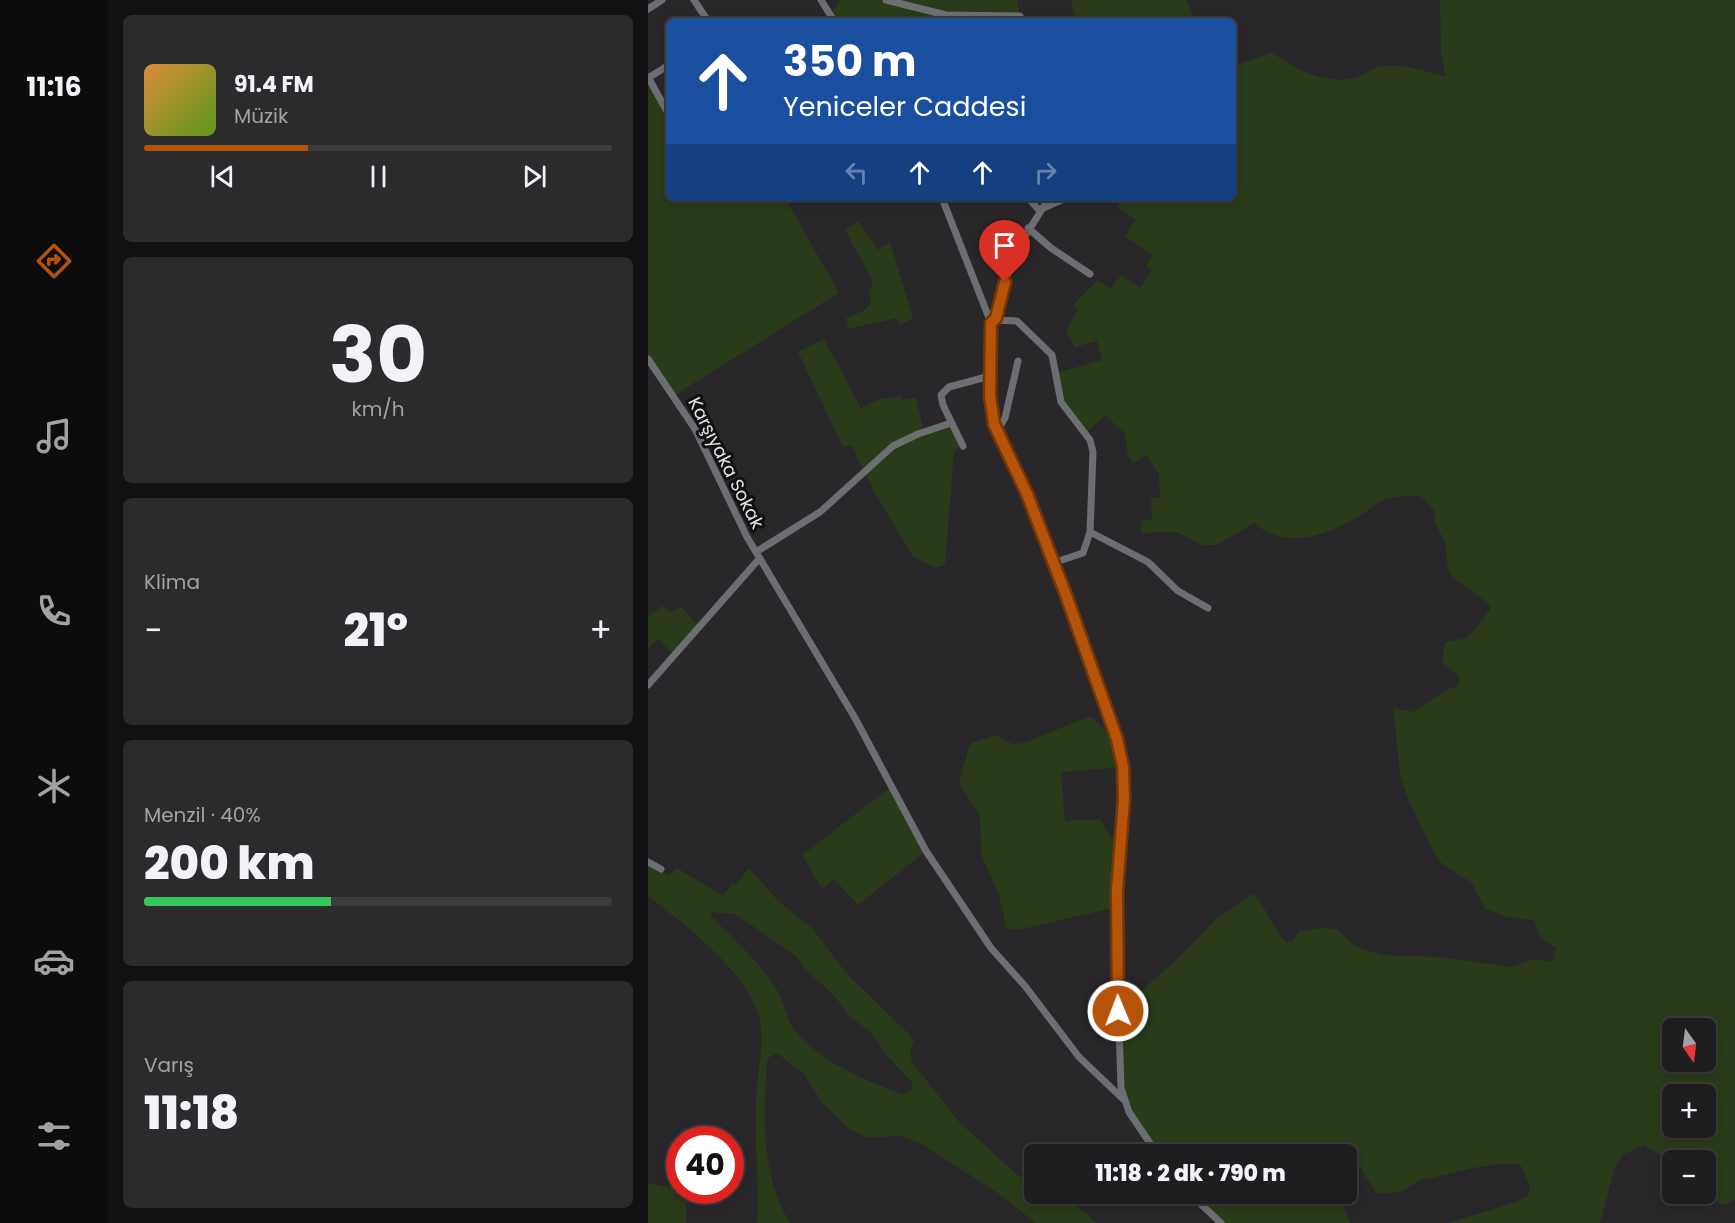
<!DOCTYPE html>
<html lang="tr">
<head>
<meta charset="utf-8">
<style>
	body { margin:0; font-family:Poppins,sans-serif; background:#2d2a2d; color:#f1f3f6; height:100vh; display:flex; flex-direction:column; font-size:22px; white-space:nowrap }
	* { box-sizing:border-box; margin:0 }
	p { font-size:20px; color:#a2a2a5 }
	.icon { flex:none; width:33px; height:33px; fill:none; stroke:currentColor; stroke-width:2; stroke-linecap:round; stroke-linejoin:round }
	.map { position:relative; flex:1; overflow:hidden }
	.side { display:flex; flex-direction:column; gap:15px; padding:15px; background:#121012; width:540px }
	.side>* { flex:none }
	.hud { position:absolute; left:18px; top:18px; width:570px; height:183px; border-radius:9px; box-shadow:0 3px 9px #0003,0 0 0 2px #3d3b3e; background:#1a4fa0; color:#fff; overflow:hidden }
	.needle { width:39px; rotate:166deg }
	.controls { position:absolute; left:1014px; top:1018px; display:grid; gap:12px }
	.controls a { display:grid; place-items:center; width:54px; height:54px; border-radius:9px; background:#201d20; box-shadow:0 3px 9px #0003,0 0 0 2px #3d3b3e; font-size:30px }
	.speed { position:absolute; left:18px; top:1126px; display:flex; gap:12px; font-size:30px; font-weight:700; text-align:center }
	.speed>* { display:grid; place-content:center; width:78px; height:78px; border-radius:50%; background:#201d20; box-shadow:0 3px 9px #0003,0 0 0 2px #3d3b3e; line-height:1 }
	.speed .limit { border:9px solid #d22; background:#fff; color:#111 }
	.pin { position:absolute; display:grid; place-items:center; width:51px; height:51px; color:#fff; margin:-62px -26px; border-radius:50% 50% 50% 0; rotate:-45deg; box-shadow:0 0 6px #0007 }
	.pin .icon { rotate:45deg }
	.me { position:absolute; width:66px; margin:-33px; rotate:359deg; stroke-linejoin:round; filter:drop-shadow(0 0 4px #0008) }
	.turn { display:flex; align-items:center; gap:21px; height:126px; padding:0 18px; font-size:27px }
	.turn .icon { width:78px; height:78px; stroke-width:2.5 }
	.turn b { display:block; font-size:42px; line-height:51px }
	.lanes { display:flex; align-items:center; height:57px; padding:0 18px; background:#0003; justify-content:center; gap:30px; direction:ltr }
	.lanes .off { opacity:.35 }
	.big { font-size:45px; font-weight:800; line-height:1.1 }
	.side .card { flex:1; display:flex; flex-direction:column; justify-content:center; gap:9px; min-width:0; padding:0 21px; border-radius:9px; background:#2d2a2d }
	.side .dial { align-items:center; gap:0 }
	.dial b { font-size:78px; line-height:1 }
	.song { display:flex; align-items:center; gap:18px }
	.cover { width:72px; height:72px; border-radius:9px; background:linear-gradient(135deg,hsl(30 70% 55%),hsl(90 70% 35%)) }
	.played { height:6px; border-radius:3px; background:linear-gradient(90deg,#b45309 35%,#3d3b3e 35%) }
	.keys { display:flex; justify-content:space-around; direction:ltr }
	.heat { display:flex; justify-content:space-between; align-items:center; font-size:33px; direction:ltr }
	.charge { height:9px; border-radius:4px; background:linear-gradient(90deg,#34c759 40%,#3d3b3e 0) }
	.trip { position:absolute; left:376px; top:1144px; width:333px; height:60px; border-radius:9px; background:#201d20; box-shadow:0 3px 9px #0003,0 0 0 2px #3d3b3e; font-weight:800; line-height:60px; text-align:center }
	main { display:flex; flex:1; min-height:0 }
	.dock { display:flex; flex-direction:column; width:108px; justify-content:space-around; align-items:center; background:#0d0c0d; color:#a2a2a5 }
	.dock .icon { width:42px; height:42px }
	.dock .current { color:#b45309 }
	.dock b { font-size:27px; color:#f1f3f6 }
	.map>svg:first-child { display:block }
	.green { fill:#293b19; fill-rule:evenodd }
	.lines { fill:none; stroke-linecap:round; stroke-linejoin:round }
	.minor { stroke:#6d6e71; stroke-width:7 }
	.route-casing { stroke:#753606; stroke-width:15 }
	.route { stroke:#b45309; stroke-width:10 }
	.labels { text-anchor:middle; stroke-width:6; stroke-linejoin:round; paint-order:stroke }
	.street-label { font-size:18px; fill:#e4e2e5; stroke:#121012 }
</style>
</head>
<body>
<main>
<nav class="dock">
<b>11:16</b>
<svg class="icon current" aria-label="directions" viewBox="0 0 24 24"><path d="M12 3l9 9-9 9-9-9zM9 14v-3h6M13 9l2 2-2 2"/></svg>
<svg class="icon" aria-label="music" viewBox="0 0 24 24"><path d="M9 18V5l10-2v13"/><circle cx="6" cy="18" r="3"/><circle cx="16" cy="16" r="3"/></svg>
<svg class="icon" aria-label="phone" viewBox="0 0 24 24"><path d="M5 4h4l2 5-3 2q2 4 5 5l2-3 5 2v4C11 20 4 13 5 4z"/></svg>
<svg class="icon" aria-label="climate" viewBox="0 0 24 24"><path d="M12 3v18M4 7l16 10M4 17L20 7"/></svg>
<svg class="icon" aria-label="car" viewBox="0 0 24 24"><path d="M5 17H2v-5l4-1 3-4h7l3 4 3 1v5h-3M9 17h6M6 11h13"/><circle cx="7" cy="17" r="2"/><circle cx="17" cy="17" r="2"/></svg>
<svg class="icon" aria-label="filters" viewBox="0 0 24 24"><path d="M4 7h16M4 17h16"/><circle cx="9" cy="7" r="2"/><circle cx="15" cy="17" r="2"/></svg>
</nav>
<section class="side">
<div class="card">
<div class="song"><i class="cover"></i><div><b>91.4 FM</b><p>Müzik</p></div></div>
<div class="played"></div>
<div class="keys"><svg class="icon" aria-label="previous" viewBox="0 0 24 24"><path d="M18 5L8 12l10 7zM5 5v14"/></svg><svg class="icon" aria-label="pause" viewBox="0 0 24 24"><path d="M8 5v14M16 5v14"/></svg><svg class="icon" aria-label="next" viewBox="0 0 24 24"><path d="M6 5l10 7-10 7zM19 5v14"/></svg></div>
</div>
<div class="card dial"><b>30</b><p>km/h</p></div>
<div class="card"><p>Klima</p>
<div class="heat"><a>−</a><b class="big">21°</b><a>+</a></div>
</div>
<div class="card"><p>Menzil · 40%</p><b class="big">200 km</b><div class="charge"></div></div>
<div class="card"><p>Varış</p><b class="big">11:18</b></div>
</section>
<div class="map">
<svg width="1087" height="1223" viewBox="0 0 1087 1223">
	<rect width="100%" height="100%" fill="#2a272b"/>
	<g class="green">
		<polygon points="193,0 369,0 372,16 296,15 296,21 181,21 185,19 182,14"/>
		<polygon points="423,0 539,0 546,21 428,21"/>
		<path d="M792,0H1087V1200L1075,1205C1056,1200 1058,1176 1058,1161L1024,1162L996,1145L976,1154L967,1167L952,1223H801C816,1216 878,1203 881,1193C884,1185 876,1173 873,1166C857,1157 790,1177 770,1181C761,1190 741,1196 728,1193L712,1167L699,1155H510L475,1099L470,1011L526,962L568,919L605,894C612,896 627,932 638,942L644,941L652,931L675,928L688,929L709,947L734,955L791,957L862,967L887,959L901,962L906,959L908,948L893,938L886,920L860,917L837,909L824,883L794,864L786,852L760,799L752,773L745,708L766,712L798,690L810,686L811,677L794,662L797,642L819,638L842,610L841,604L804,577L800,569L797,543L788,524L786,510L773,496C761,496 748,496 736,500C728,503 720,511 713,515C681,535 637,551 606,523L569,545H554L529,532L493,533V521L504,520L503,498H512L511,475L499,455L485,463L480,456L477,434L457,415L439,432L415,406L408,373L454,360L449,341L427,347L418,332L430,309L425,305L450,280L463,289L473,275L492,288L504,271L498,266L505,256L477,236L488,220L469,207L474,198H585V66L624,53C651,70 677,86 709,77C718,74 725,67 734,66C755,62 778,73 798,76L793,53ZM1024,1029H1058V1062H1024ZM1024,1095H1058V1128H1024Z"/>
		<polygon points="0,78 21,115 21,198 137,198 190,291 189,294 27,395 0,359"/>
		<polygon points="210,221 230,250 242,242 265,318 252,325 249,318 200,329 198,318 217,310 223,303 221,291 225,282 197,230"/>
		<polygon points="176,339 213,408 232,399 253,396 254,400 268,398 276,431 303,423 314,444 306,452 297,565 287,568 265,556 230,499 203,445 195,447 150,352"/>
		<polygon points="15,606 23,613 33,606 51,627 26,655 10,639 0,649 0,616"/>
		<polygon points="442,716 458,731 468,736 475,767 413,772 417,821 452,819 462,836 471,841 469,907 370,930 359,929 350,893 333,854 332,816 311,783 321,747 324,743 349,735 364,744 375,743"/>
		<polygon points="243,787 278,851 210,905 186,879 174,889 154,855"/>
		<path d="M0,862L21,876L29,868L75,896L85,882L88,885L101,868L130,901L164,928L199,974L262,1035L266,1042L262,1052L264,1062L312,1123L372,1177L387,1185V1194C411,1194 432,1205 448,1223H387L353,1195L272,1143L252,1136L220,1138L200,1128L175,1104L156,1074L129,1053L120,1058L119,1063C115,1119 113,1174 142,1223H109C112,1183 106,1143 108,1103C108,1077 117,1047 112,1021C104,975 35,923 0,896ZM65,912L87,914L148,956L157,969L185,994L202,1017L221,1030L240,1057L264,1082V1089L254,1095C215,1078 177,1065 148,1032C138,1020 137,1004 129,990C113,963 87,941 65,918L62,915Z"/>
		<polygon points="0,1183 39,1191 38,1223 0,1223"/>
		<polygon points="542,1194 691,1194 702,1223 573,1223"/>
	</g>
	<g class="lines">
		<g class="minor">
			<polyline points="46,0 60,21"/>
			<polyline points="173,0 186,21"/>
			<polyline points="238,0 298,15 372,16 374,21"/>
			<polyline points="0,9 14,0"/>
			<polyline points="0,77 21,115"/>
			<polyline points="0,78 21,65"/>
			<polyline points="294,198 343,323 342,396 346,424 379,494 469,739 476,776 468,929 473,1088 481,1112 510,1155"/>
			<polyline points="380,198 391,210 418,198"/>
			<polyline points="380,228 403,248 442,274"/>
			<polyline points="347,320 369,321 404,355 413,402 442,440 445,452 442,532"/>
			<polyline points="345,322 366,254 401,198"/>
			<polyline points="0,359 47,429 99,537 207,718 278,851 343,948 377,986 431,1057 475,1099"/>
			<polyline points="349,431 357,418 370,361"/>
			<polyline points="315,446 295,405 293,395 301,387 342,376"/>
			<polyline points="108,552 172,512 245,446 270,434 303,423"/>
			<polyline points="405,563 435,553 442,532 500,562 530,591 560,608"/>
			<polyline points="0,685 111,559"/>
			<polyline points="0,862 13,869"/>
			<polyline points="542,1194 573,1223"/>
		</g>
	</g>
	<g class="lines">
		<g class="route-casing">
			<polyline id="route" points="357,282 348,318 343,323 342,396 346,424 379,494 418,595 469,739 475,767 476,799 469,891 470,1011"/>
		</g>
		<use href="#route" class="route"/>
	</g>
	<g class="labels">
		<g class="street-label">
			<text transform="translate(78 463) rotate(63)" y="6">Karşıyaka Sokak</text>
		</g>
	</g>
</svg>
<div class="controls">
<a><svg class="needle" viewBox="-14 -14 28 28"><path d="M0-13l5 13h-10z" fill="#e53935"/><path d="M0 13l5-13h-10z" fill="#a2a2a5"/></svg></a>
<a>+</a>
<a>−</a>
</div>
<div class="speed"><div class="limit">40</div></div>
<div class="pin" style="left:357px;top:282px;background:#d93025"><svg class="icon" aria-label="arrive" viewBox="0 0 24 24"><path d="M6 21V4h12l-3 4 3 4H6"/></svg></div>
<svg class="me" style="left:470px;top:1011px" viewBox="-20 -20 40 40"><circle r="17" fill="#b45309" stroke="#fff" stroke-width="3"/><path d="M0-11L8 9 0 5-8 9z" fill="#fff"/></svg>
<div class="trip">11:18 · 2 dk · 790 m</div>
<div class="hud">
<div class="turn"><svg class="icon" aria-label="ahead" viewBox="0 0 24 24"><path d="M12 20V5M6 11l6-6 6 6"/></svg><div><b>350 m</b>Yeniceler Caddesi</div></div>
<div class="lanes"><svg class="icon off" aria-label="left" viewBox="0 0 24 24"><path d="M17 20v-9H6M10 6l-5 5 5 5"/></svg><svg class="icon" aria-label="ahead" viewBox="0 0 24 24"><path d="M12 20V5M6 11l6-6 6 6"/></svg><svg class="icon" aria-label="ahead" viewBox="0 0 24 24"><path d="M12 20V5M6 11l6-6 6 6"/></svg><svg class="icon off" aria-label="right" viewBox="0 0 24 24"><path d="M7 20v-9h11M14 6l5 5-5 5"/></svg></div>
</div>
</div>
</main>
</body>
</html>
